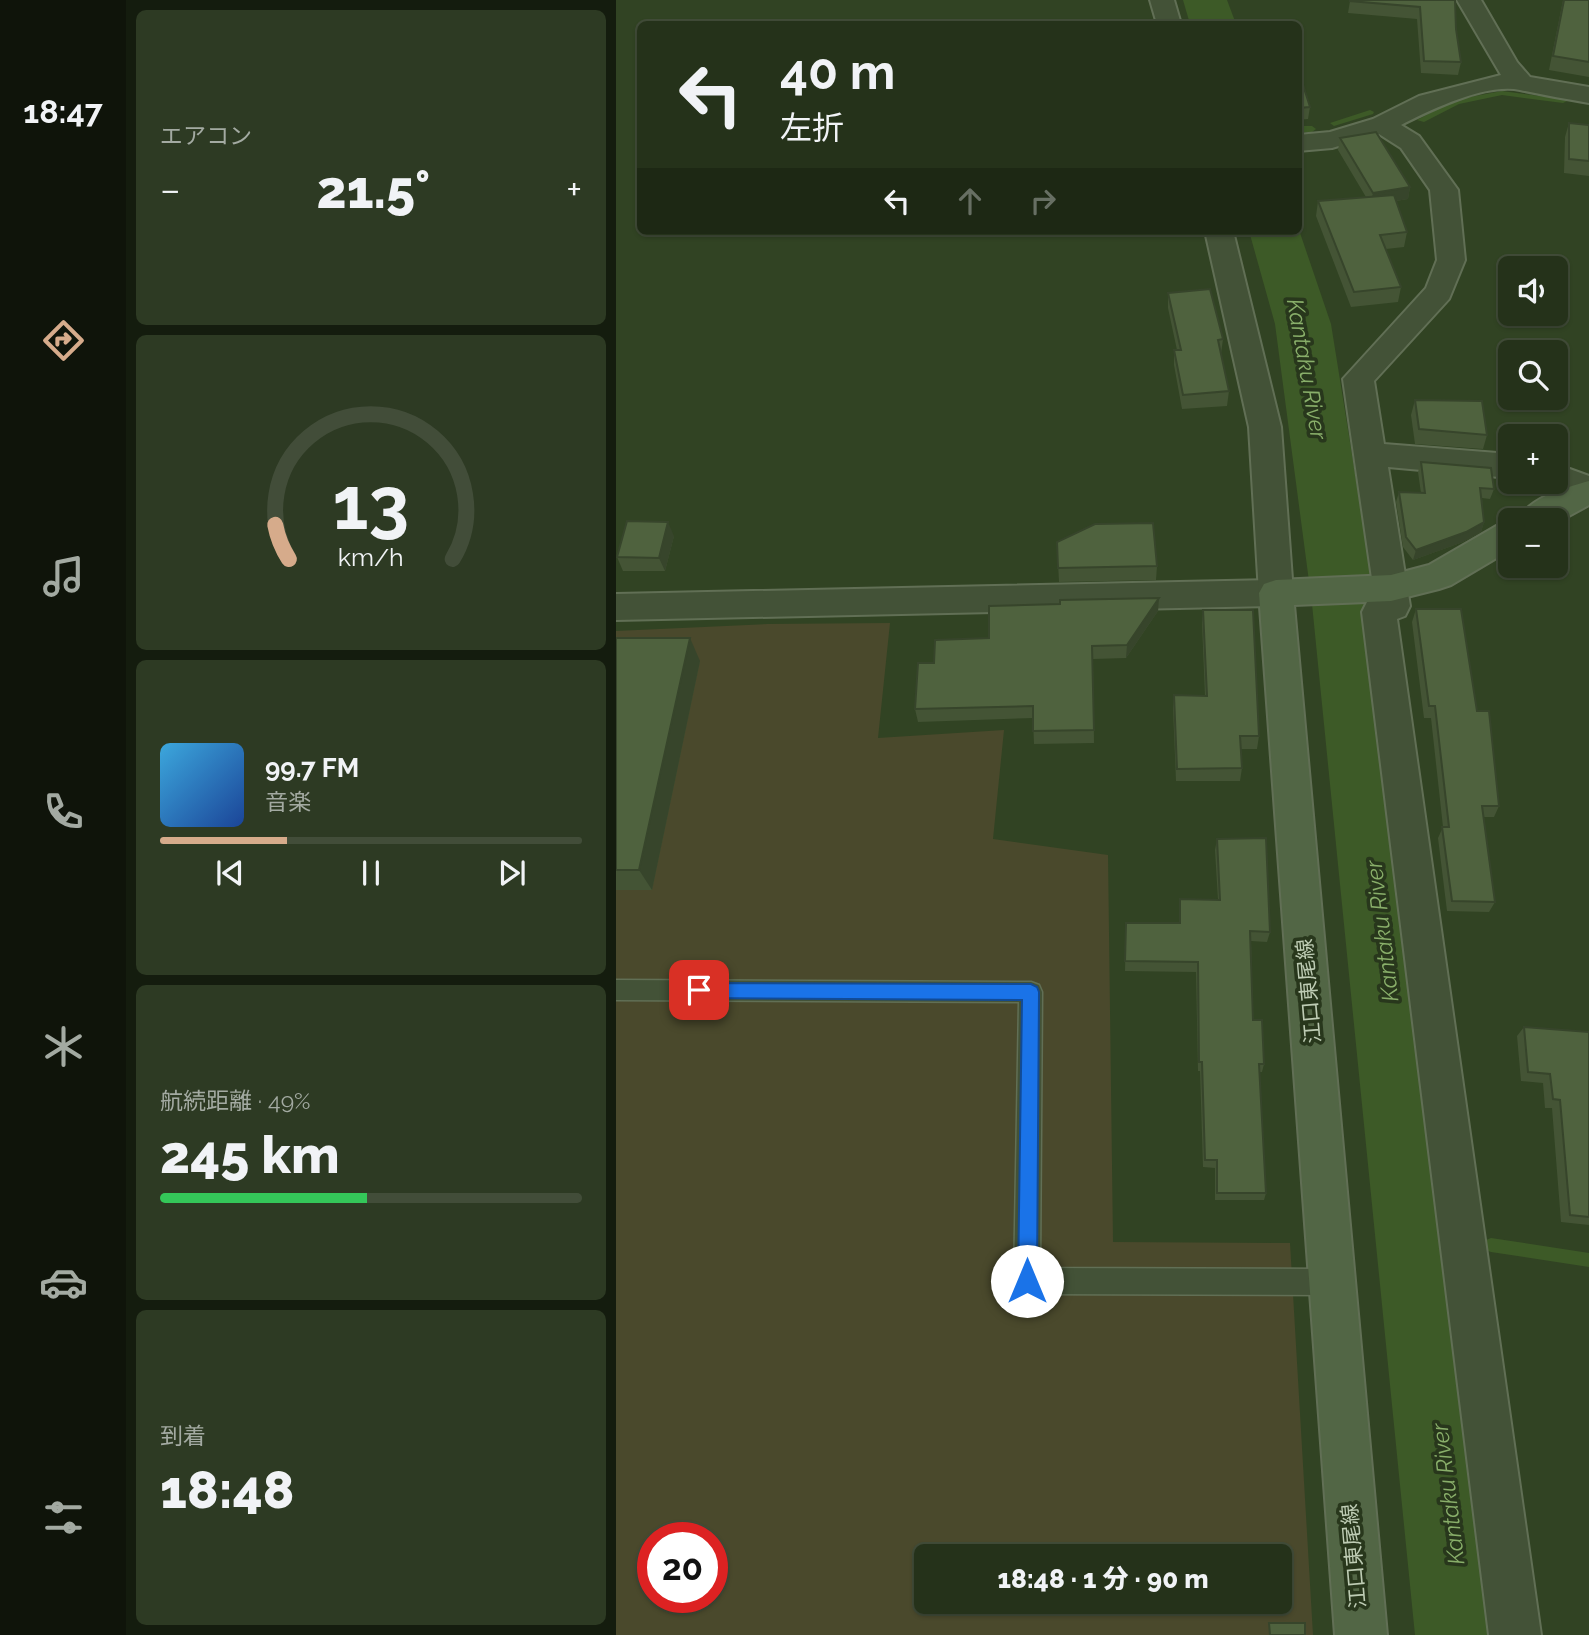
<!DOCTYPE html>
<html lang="ja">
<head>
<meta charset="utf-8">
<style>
	body { margin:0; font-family:Raleway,"Noto Sans JP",sans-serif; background:#2d3a23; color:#f1f3f6; height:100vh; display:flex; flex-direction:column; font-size:26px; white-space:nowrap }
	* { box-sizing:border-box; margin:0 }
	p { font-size:23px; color:#a3aaa2 }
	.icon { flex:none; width:38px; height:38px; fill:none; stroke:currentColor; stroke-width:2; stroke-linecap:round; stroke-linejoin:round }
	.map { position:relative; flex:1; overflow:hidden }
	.details { display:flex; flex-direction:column; gap:10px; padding:10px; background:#141c0e; width:490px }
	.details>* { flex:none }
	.guide { position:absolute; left:21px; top:21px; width:665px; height:214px; border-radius:10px; box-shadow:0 2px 5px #0004,0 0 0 2px #424d39; background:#25321a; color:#f1f3f6; overflow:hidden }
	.controls { position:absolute; left:882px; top:256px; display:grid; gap:14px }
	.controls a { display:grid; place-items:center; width:70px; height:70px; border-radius:10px; background:#25321a; box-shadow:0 2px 5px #0004,0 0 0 2px #424d39; font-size:35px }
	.speed { position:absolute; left:21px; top:1522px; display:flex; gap:14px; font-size:35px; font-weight:700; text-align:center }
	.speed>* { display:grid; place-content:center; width:91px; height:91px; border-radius:50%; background:#25321a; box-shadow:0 2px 5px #0004,0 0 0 2px #424d39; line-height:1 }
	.speed .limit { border:10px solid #d22; background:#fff; color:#111 }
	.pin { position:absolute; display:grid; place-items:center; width:60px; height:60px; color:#fff; margin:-30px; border-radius:14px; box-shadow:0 4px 10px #0006 }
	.me { position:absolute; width:77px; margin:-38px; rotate:0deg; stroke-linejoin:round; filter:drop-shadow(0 0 5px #0008) }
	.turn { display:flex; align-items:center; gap:24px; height:147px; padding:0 28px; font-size:32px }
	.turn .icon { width:91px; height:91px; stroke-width:2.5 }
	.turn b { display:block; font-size:49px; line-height:60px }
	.lanes { display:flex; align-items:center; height:66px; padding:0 28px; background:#0003; justify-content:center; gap:35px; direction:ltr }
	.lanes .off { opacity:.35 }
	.big { font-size:52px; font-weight:800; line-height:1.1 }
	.details .widget { flex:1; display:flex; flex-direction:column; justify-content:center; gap:10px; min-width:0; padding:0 24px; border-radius:10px; background:#2d3a23 }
	.details .dial { align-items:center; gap:0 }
	.dial svg { height:182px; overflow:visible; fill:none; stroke:#424d39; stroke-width:7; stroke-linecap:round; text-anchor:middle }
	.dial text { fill:#f1f3f6; stroke:none }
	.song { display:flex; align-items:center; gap:21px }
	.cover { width:84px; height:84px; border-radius:10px; background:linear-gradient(135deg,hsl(200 70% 55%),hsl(220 70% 35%)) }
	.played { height:7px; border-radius:4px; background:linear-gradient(90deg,#d6ab8b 30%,#424d39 30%) }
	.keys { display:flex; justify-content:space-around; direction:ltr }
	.heat { display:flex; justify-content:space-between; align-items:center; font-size:38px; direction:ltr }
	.charge { height:10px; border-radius:5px; background:linear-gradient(90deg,#34c759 49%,#424d39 0) }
	.trip { position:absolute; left:298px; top:1544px; width:378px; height:70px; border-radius:10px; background:#25321a; box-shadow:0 2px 5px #0004,0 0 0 2px #424d39; font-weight:800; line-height:70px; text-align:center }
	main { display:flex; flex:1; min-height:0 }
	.tabs { display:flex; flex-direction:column; width:126px; justify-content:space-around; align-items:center; background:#0f140a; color:#a3aaa2 }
	.tabs .icon { width:49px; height:49px }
	.tabs .current { color:#d6ab8b }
	.tabs b { font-size:32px; color:#f1f3f6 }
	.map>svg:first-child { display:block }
	.green { fill:#4a492c; fill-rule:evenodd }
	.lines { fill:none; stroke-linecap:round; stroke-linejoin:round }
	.stream { fill:#3d5a27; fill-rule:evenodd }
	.river { fill:#3d5a27; fill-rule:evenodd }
	.service-casing { stroke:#616f55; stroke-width:3 }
	.minor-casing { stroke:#616f55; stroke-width:4 }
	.tertiary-casing { stroke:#616f55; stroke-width:4 }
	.secondary-casing { stroke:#616f55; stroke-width:4 }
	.service { fill:#435237; fill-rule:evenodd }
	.minor { fill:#435237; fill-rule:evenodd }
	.tertiary { fill:#435237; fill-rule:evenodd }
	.secondary { fill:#526645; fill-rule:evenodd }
	.wall { fill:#445435 }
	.shaded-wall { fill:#37452b }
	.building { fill:#4f623e; stroke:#37452b; stroke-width:2 }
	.route { fill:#1a73e8; stroke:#114b97; stroke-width:2 }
	.labels { text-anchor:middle; stroke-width:7; stroke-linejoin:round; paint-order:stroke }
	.street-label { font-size:21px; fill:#beccb4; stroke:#28371c }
	.water-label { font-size:23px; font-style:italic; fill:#89af6a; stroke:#28371c }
</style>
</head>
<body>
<main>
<nav class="tabs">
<b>18:47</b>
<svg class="icon current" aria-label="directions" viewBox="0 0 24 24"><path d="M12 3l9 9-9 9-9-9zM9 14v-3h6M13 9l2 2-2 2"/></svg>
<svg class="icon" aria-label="music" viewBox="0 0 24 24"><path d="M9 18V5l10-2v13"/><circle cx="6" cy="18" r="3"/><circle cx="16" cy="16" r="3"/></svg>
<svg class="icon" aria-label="phone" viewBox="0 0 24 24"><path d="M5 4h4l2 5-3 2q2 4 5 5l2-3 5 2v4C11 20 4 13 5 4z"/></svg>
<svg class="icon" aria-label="climate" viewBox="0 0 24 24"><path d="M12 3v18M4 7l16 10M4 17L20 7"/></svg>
<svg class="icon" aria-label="car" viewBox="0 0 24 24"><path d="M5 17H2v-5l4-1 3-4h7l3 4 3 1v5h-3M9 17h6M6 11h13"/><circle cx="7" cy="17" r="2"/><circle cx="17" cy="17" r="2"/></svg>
<svg class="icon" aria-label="filters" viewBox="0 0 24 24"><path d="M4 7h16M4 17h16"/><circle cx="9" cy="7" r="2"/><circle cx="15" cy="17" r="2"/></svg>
</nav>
<section class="details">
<div class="widget"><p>エアコン</p>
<div class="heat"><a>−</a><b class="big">21.5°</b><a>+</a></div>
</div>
<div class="widget dial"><svg viewBox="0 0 100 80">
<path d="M14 69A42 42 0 1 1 86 69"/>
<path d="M14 69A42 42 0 0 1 8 54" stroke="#d6ab8b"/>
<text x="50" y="56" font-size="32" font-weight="700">13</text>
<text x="50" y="72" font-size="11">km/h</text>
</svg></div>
<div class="widget">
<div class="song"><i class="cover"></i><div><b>99.7 FM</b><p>音楽</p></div></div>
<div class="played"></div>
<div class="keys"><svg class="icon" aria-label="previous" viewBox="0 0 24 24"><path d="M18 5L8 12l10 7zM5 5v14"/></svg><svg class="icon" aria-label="pause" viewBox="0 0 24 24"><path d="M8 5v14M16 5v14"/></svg><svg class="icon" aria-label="next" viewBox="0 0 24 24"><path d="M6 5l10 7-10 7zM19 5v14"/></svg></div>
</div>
<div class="widget"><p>航続距離 · 49%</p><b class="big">245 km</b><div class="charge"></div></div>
<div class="widget"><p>到着</p><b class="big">18:48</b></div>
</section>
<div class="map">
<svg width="973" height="1635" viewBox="0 0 973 1635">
	<rect width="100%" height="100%" fill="#314323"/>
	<path class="green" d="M274,623L262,738L388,730L377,839L492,855L497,1242L674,1243L697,1635H0V631L152,624ZM37,1538H96V1598H37ZM310,1556H663V1601H310Z"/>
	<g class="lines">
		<g class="stream">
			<polygon points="886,91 947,99 951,101 947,103 886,95 843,104 808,122 801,120 838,100"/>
			<polygon points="754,110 758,112 757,114 718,126 714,123"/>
			<polygon points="682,126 696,126 700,129 696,132 682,132"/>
			<polygon points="875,1238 973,1253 973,1267 875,1252 870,1250 868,1245 870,1240"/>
		</g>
		<g class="river">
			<polygon points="567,0 611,0 620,24 574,24"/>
			<polygon points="682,227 715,324 760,604 897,1635 799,1635 696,604 659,324 633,231 682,231"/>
		</g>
		<g class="service-casing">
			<polygon id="service" points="0,980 415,982 423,985 426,992 424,1268 716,1269 725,1273 729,1282 725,1291 716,1295 411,1294 402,1290 398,1281 403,1002 0,1000"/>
		</g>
		<g class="minor-casing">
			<g id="minor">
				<path d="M841,0H865L901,62L914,77L973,87V103C950,99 927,95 904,90C869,83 815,110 785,125L803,136L842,190L849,260L833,299L758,381L768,444L894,454V478L772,467L794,606L789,616L781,619L925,1635H873L746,612L751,602L759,599L727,379L810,288L821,260L814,190L785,148L763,134L716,148L682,151V135L714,132L757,119L803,96L885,75Z"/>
				<polygon points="940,464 973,476 973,501 929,484 927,481 940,481"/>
				<polygon points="660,580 672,584 677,593 672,602 660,606 0,620 0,594"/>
			</g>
		</g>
		<g class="tertiary-casing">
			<g id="tertiary">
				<polygon points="534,0 558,0 565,24 541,24"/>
				<polygon points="589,231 617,231 665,427 677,593 672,602 660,606 648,602 643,593 633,427"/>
			</g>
		</g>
		<g class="secondary-casing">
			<g id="secondary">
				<path d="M973,481V505L940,523V520H902C914,497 949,488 973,481Z"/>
				<polygon points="894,521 894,550 835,585 823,589 775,601 678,605 771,1635 719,1635 643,593 648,584 660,580 775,575 813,565 882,525"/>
			</g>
		</g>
		<use href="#service" class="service"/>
		<use href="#minor" class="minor"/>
		<use href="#tertiary" class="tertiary"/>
		<use href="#secondary" class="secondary"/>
	</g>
	<g class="wall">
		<polygon points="839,0 840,29 845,62 842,75 805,73 801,19 732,13 734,1"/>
		<polygon points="947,0 973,0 973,77 933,70"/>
		<polygon points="682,69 694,107 692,119 682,120"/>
		<polygon points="953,123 973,125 973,176 948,173 949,137"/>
		<polygon points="724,138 794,187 792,199 780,201 791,232 788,247 770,249 785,287 782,302 735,307 700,216 702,201 750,197 722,150"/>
		<polygon points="552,293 607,339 605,354 613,391 611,406 566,409 558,365 558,350 561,350 552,308"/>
		<polygon points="799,400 871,435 867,449 799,444 795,415"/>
		<polygon points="805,462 878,489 874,499 866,498 868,522 865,532 847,542 797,560 787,547 780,502 783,492 805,493 802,472"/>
		<polygon points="58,536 49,571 7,571 1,557"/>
		<polygon points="441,542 541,566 540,580 443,582"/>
		<polygon points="543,598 542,611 510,658 477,659 478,743 418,744 417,718 302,722 299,709 318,663 373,638"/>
		<polygon points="800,609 861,711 883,806 878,817 868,817 879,902 873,912 831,911 822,838 827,827 815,718 808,718 796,622"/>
		<polygon points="587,610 643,736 641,749 625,749 626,768 624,781 560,781 557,708 558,695 589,696 586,623"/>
		<polygon points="0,638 84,661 36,890 0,890"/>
		<polygon points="601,839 654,932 651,942 635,941 637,1020 648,1064 646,1072 643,1072 650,1193 648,1200 599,1200 599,1168 587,1167 584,1071 582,1071 580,972 509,971 510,923 563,923 564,899 602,900 599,850"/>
		<polygon points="908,1027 973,1032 973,1225 945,1222 936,1108 929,1108 927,1083 905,1081 901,1036"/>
	</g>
	<g class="shaded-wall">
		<polygon points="794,187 792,199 754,205 757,193"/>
		<polygon points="52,522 58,536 49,571 43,558"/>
		<polygon points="868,522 865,532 847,542 797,560 800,550"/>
		<polygon points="543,598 542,611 510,658 511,645"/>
		<polygon points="74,638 84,661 36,890 23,870"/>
	</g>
	<g class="building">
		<polygon points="734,0 839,0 840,29 845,62 808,61 804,7 734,1"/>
		<polygon points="948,0 973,0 973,62 937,56"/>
		<polygon points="682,69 694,107 682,108"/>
		<polygon points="953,123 973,125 973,161 953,159"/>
		<polygon points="760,132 794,187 757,193 724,138"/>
		<polygon points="778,195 791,232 764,235 785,287 738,292 702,201"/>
		<polygon points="594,289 607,339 602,340 613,391 567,395 558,350 565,350 552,293"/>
		<polygon points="799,400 866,401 871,435 803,429"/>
		<polygon points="805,462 875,468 878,489 864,488 868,522 850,532 800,550 790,537 783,492 809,493"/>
		<polygon points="11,521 52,522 43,558 1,557"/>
		<polygon points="537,523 541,566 442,568 441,542 479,524"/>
		<polygon points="543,598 511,645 476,646 478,730 417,731 417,706 299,709 302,663 318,663 319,640 373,638 373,606 444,604 444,600"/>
		<polygon points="800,609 845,609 861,711 873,711 883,806 866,806 879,902 836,901 826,827 833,827 819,706 813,706"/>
		<polygon points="587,610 637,610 643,736 624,736 626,768 561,769 558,695 591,696"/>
		<polygon points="0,638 74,638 23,870 0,870"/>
		<polygon points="650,838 654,932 634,931 637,1020 646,1020 648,1064 643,1064 650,1193 601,1193 601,1160 589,1160 586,1062 583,1062 582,962 509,961 510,923 564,923 564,899 604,900 601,839"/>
		<polygon points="908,1027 973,1032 973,1217 954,1215 944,1100 937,1099 934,1074 912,1072"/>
		<polygon points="653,1623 689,1623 689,1635 654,1635"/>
	</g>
	<polygon class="route" points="83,983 415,984 421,987 423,992 421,1281 418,1287 411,1290 404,1287 402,1281 406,1000 83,998 77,996 74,990 77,985"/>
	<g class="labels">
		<g class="street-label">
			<text transform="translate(693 991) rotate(-95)" y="7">江口東尾線</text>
			<text transform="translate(738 1556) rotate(-95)" y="7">江口東尾線</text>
		</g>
		<g class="water-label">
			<text transform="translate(691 369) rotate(80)" y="8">Kantaku River</text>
			<text transform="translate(766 931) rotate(-97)" y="8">Kantaku River</text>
			<text transform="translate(832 1494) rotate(-97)" y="8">Kantaku River</text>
		</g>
	</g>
</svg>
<div class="controls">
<a><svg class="icon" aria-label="sound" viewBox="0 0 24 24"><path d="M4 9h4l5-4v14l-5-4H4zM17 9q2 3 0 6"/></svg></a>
<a><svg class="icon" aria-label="search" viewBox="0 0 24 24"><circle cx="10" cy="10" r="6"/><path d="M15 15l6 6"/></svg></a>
<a>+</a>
<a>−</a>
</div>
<div class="speed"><div class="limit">20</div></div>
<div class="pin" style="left:83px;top:990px;background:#d93025"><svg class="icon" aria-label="arrive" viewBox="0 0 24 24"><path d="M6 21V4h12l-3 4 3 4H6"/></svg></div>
<svg class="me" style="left:411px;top:1281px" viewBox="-20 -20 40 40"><circle r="19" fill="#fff"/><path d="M0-13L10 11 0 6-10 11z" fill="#1a73e8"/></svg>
<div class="trip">18:48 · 1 分 · 90 m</div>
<div class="guide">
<div class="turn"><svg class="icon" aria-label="left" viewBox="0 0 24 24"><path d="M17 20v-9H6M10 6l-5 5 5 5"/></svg><div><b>40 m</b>左折</div></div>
<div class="lanes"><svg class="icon" aria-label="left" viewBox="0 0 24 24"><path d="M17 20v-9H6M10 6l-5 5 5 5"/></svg><svg class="icon off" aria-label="ahead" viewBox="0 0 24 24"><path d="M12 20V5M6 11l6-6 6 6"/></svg><svg class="icon off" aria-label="right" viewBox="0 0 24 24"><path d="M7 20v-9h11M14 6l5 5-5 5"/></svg></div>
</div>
</div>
</main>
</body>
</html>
